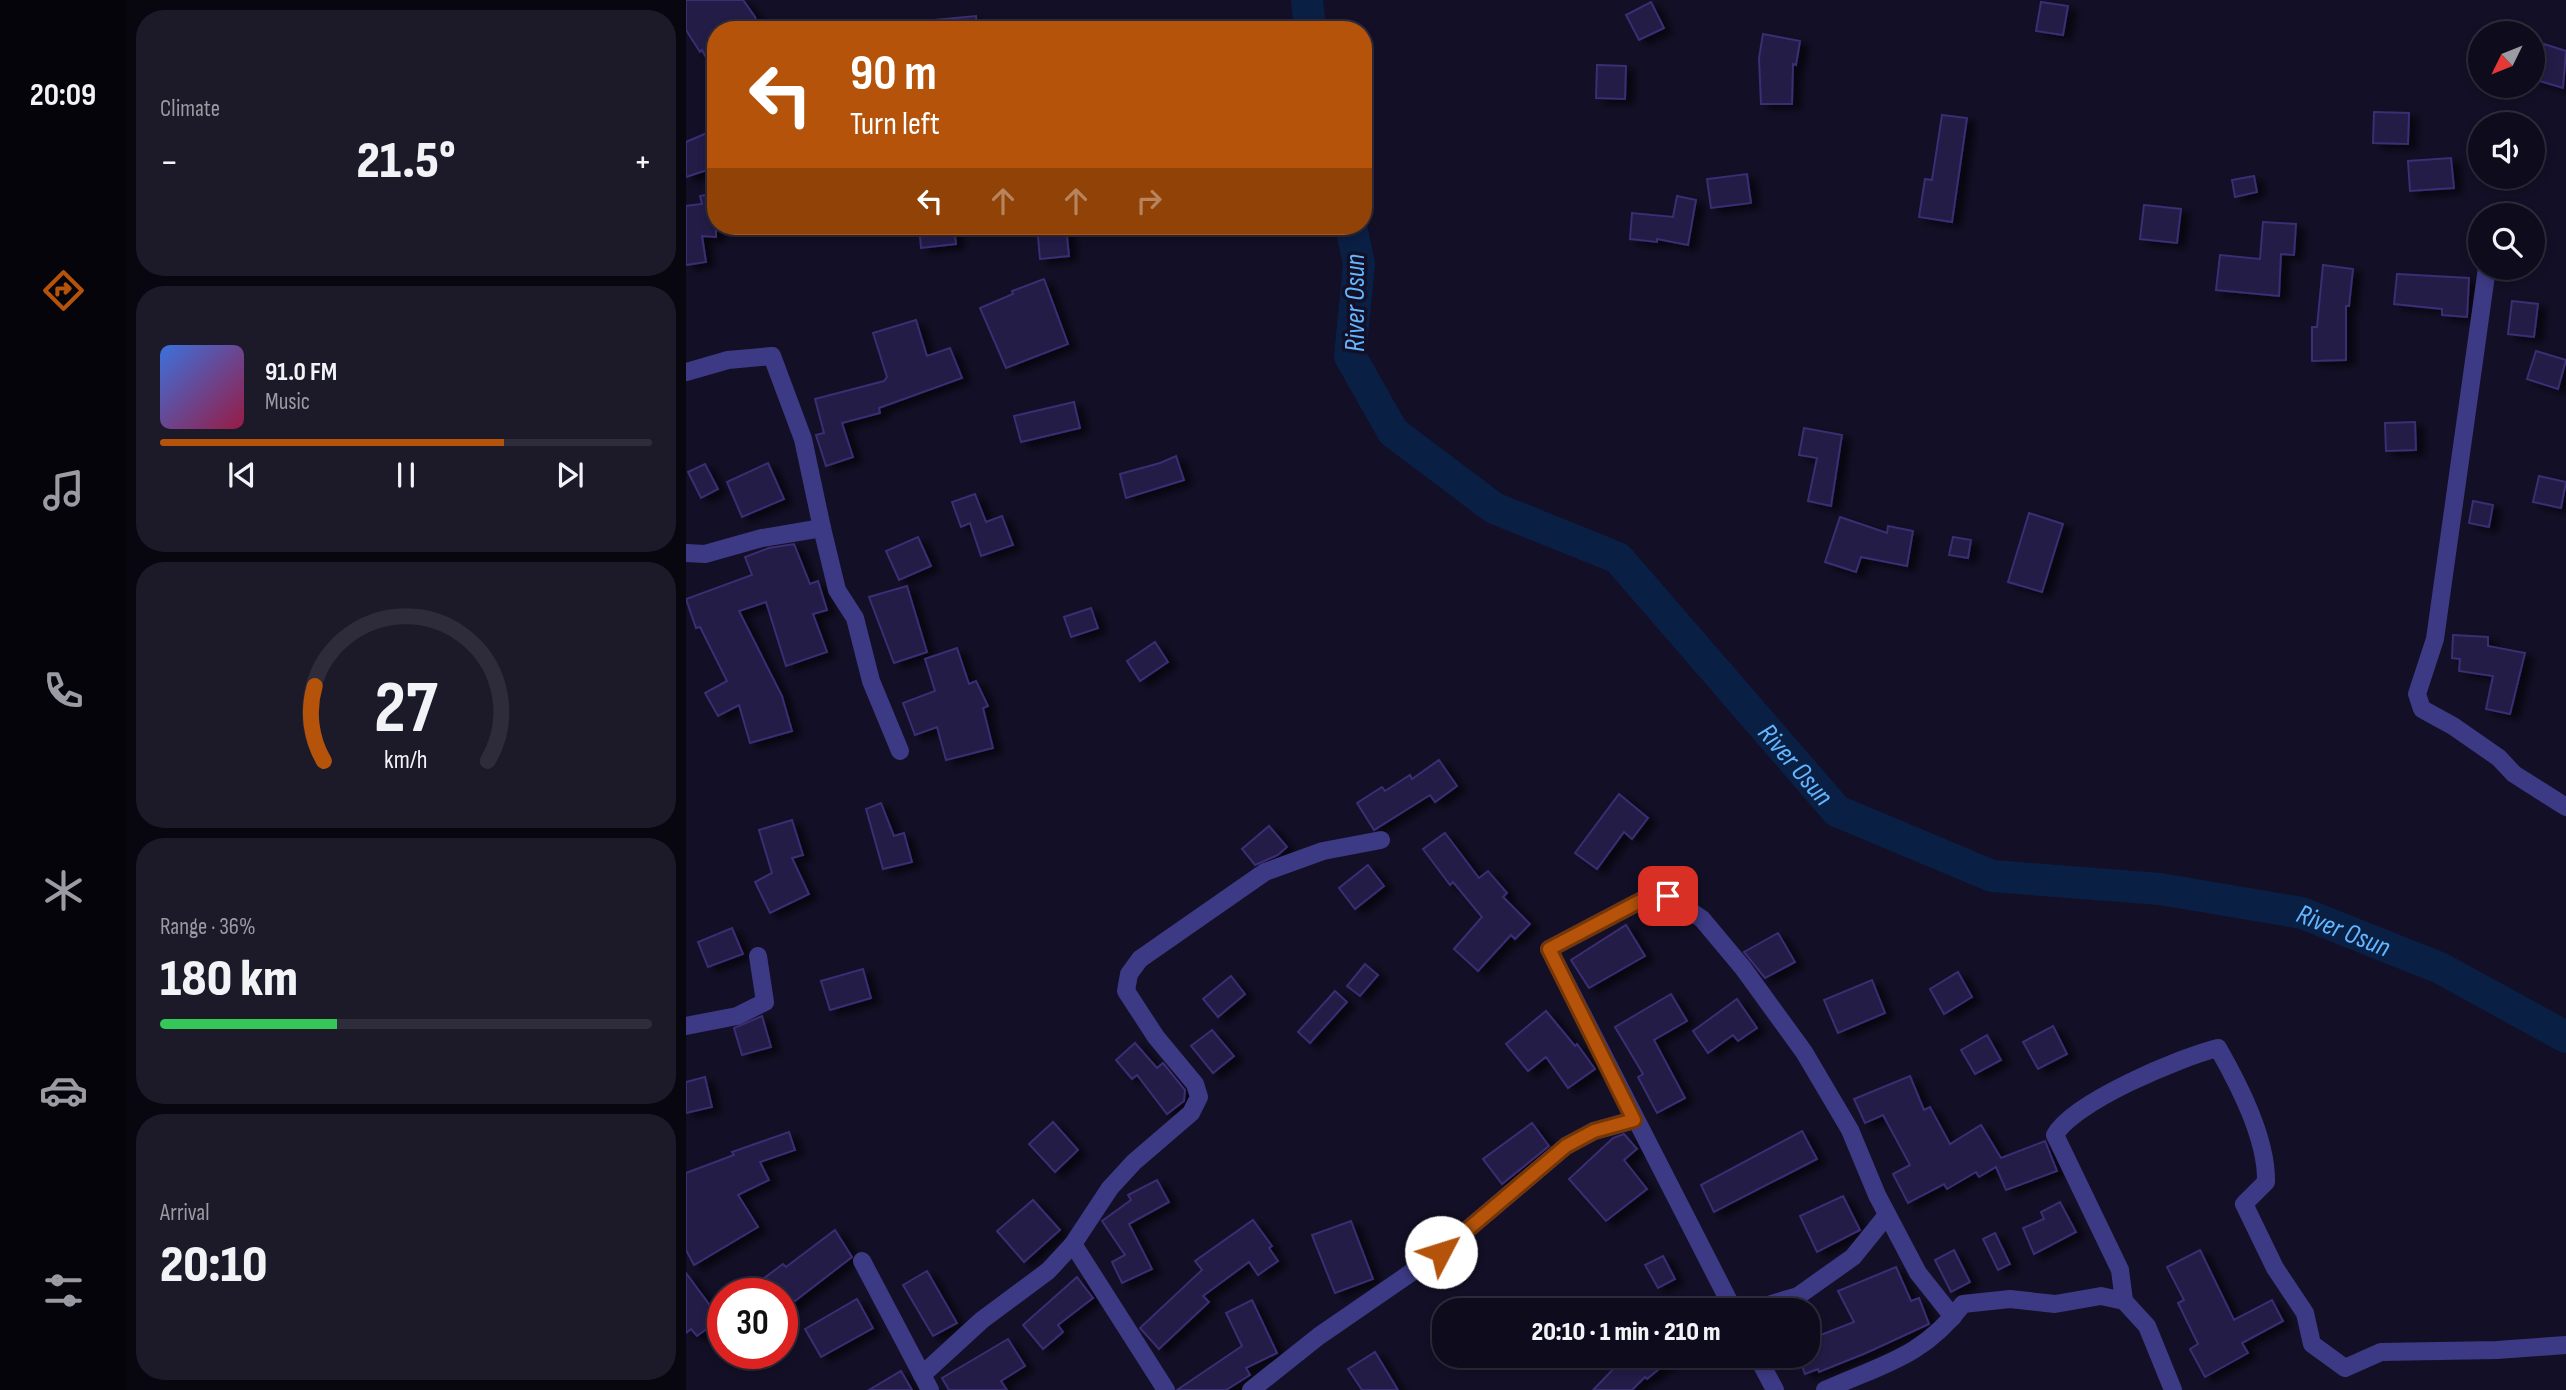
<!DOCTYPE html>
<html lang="en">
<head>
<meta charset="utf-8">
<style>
	body { margin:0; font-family:"Sofia Sans Condensed",sans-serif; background:#1c1929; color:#f1f3f6; height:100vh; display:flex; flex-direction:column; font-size:26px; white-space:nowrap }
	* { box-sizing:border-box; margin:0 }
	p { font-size:23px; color:#9b9ba3 }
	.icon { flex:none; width:38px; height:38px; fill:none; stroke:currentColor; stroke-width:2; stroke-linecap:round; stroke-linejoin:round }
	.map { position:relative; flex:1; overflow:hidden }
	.details { display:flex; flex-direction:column; gap:10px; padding:10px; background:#08060f; width:560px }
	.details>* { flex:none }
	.guide { position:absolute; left:21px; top:21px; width:665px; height:214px; border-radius:28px; box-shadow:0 4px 10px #0003,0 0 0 2px #2e2b3b; background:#b45309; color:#fff; overflow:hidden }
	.needle { width:46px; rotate:227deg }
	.fabs { position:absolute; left:1782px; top:21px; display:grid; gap:14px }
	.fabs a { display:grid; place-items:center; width:77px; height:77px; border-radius:50%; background:#0e0b1c; box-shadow:0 4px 10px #0003,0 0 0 2px #2e2b3b; font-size:35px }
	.speed { position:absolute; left:21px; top:1278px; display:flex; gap:14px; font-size:35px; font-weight:700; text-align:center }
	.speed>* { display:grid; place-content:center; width:91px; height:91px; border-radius:50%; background:#0e0b1c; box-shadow:0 4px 10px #0003,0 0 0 2px #2e2b3b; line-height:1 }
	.speed .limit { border:10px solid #d22; background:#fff; color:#111 }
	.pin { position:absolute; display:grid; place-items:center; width:60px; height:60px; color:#fff; margin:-30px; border-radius:14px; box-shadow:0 4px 10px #0006 }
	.me { position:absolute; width:77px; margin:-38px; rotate:50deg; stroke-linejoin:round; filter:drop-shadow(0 0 5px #0008) }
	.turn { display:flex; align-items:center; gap:24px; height:147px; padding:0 28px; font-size:32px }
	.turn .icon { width:91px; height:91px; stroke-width:2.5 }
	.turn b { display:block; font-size:49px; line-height:60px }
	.lanes { display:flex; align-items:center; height:66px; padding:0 28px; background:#0003; justify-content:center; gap:35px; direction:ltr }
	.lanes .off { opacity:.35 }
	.big { font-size:52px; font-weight:800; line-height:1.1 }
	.details .card { flex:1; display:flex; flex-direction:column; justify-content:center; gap:10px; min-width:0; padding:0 24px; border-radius:28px; background:#1c1929 }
	.details .dial { align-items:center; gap:0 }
	.dial svg { height:182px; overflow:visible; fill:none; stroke:#2e2b3b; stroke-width:7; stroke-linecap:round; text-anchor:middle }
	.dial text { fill:#f1f3f6; stroke:none }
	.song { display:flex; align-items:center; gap:21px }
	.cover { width:84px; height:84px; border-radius:10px; background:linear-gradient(135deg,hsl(220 70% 55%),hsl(340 70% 35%)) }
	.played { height:7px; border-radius:4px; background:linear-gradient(90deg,#b45309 70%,#2e2b3b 70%) }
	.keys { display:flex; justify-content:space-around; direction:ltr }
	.heat { display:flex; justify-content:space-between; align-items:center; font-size:38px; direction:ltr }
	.charge { height:10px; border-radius:5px; background:linear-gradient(90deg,#34c759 36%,#2e2b3b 0) }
	.trip { position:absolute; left:746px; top:1298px; width:388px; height:70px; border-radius:28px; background:#0e0b1c; box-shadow:0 4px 10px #0003,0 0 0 2px #2e2b3b; font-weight:800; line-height:70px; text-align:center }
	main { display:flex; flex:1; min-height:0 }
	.tab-bar { display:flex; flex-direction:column; width:126px; justify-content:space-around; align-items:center; background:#06040b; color:#9b9ba3 }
	.tab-bar .icon { width:49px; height:49px }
	.tab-bar .on { color:#b45309 }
	.tab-bar b { font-size:32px; color:#f1f3f6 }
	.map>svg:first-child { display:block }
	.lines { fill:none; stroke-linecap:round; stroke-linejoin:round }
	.river { stroke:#0a1f44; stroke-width:32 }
	.building { fill:#241b47; stroke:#3b2d73; stroke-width:2; filter:url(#shadow) }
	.minor { stroke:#3d3a85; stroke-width:18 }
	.route-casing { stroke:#753606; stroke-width:18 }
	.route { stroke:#b45309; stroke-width:12 }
	.labels { text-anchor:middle; stroke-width:7; stroke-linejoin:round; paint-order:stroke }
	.water-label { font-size:28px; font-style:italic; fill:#62b6ff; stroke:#130f26 }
</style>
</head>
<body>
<main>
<nav class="tab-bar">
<b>20:09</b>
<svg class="icon on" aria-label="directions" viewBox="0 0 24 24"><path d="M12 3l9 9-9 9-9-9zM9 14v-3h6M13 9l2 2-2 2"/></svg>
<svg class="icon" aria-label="music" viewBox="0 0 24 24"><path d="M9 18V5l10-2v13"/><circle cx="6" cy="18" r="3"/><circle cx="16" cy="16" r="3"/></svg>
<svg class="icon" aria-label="phone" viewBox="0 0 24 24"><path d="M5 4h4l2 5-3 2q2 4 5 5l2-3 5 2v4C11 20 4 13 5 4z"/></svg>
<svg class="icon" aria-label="climate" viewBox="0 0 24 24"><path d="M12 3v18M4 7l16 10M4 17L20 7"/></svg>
<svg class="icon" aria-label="car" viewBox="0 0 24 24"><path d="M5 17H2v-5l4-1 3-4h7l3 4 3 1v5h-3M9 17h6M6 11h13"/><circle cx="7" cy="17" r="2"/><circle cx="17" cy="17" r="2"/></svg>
<svg class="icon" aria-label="filters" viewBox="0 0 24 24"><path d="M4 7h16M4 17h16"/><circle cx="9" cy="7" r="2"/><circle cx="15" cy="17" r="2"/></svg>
</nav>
<section class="details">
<div class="card"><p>Climate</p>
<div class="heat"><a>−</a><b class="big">21.5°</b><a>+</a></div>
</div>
<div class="card">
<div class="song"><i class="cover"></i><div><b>91.0 FM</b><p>Music</p></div></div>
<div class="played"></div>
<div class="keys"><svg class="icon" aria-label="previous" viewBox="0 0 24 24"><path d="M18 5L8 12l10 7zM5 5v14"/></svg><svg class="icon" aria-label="pause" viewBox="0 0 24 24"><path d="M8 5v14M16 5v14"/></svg><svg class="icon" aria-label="next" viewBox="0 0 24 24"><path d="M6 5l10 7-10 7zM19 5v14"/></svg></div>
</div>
<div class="card dial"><svg viewBox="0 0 100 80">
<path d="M14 69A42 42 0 1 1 86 69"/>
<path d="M14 69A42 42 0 0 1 10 36" stroke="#b45309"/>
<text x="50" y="56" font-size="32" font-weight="700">27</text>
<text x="50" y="72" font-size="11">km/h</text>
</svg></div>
<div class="card"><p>Range · 36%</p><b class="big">180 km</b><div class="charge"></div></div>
<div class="card"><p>Arrival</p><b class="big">20:10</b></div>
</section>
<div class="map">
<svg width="1880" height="1390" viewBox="0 0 1880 1390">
	<defs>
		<filter id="shadow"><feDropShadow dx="8" dy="4.5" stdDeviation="3.5" flood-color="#0009"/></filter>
	</defs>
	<rect width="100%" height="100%" fill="#130f26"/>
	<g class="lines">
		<g class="river">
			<polyline points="621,0 624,30"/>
			<path id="s1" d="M665,226L673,264L664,356L707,432L808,508L932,558L1151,811L1306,876L1474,889L1616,913L1754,968L1880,1037"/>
		</g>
	</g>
	<g class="building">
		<polygon points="0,0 57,0 69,17 73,30 30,30 30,76 16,50 14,52 0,30"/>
		<polygon points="965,2 978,28 953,40 940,15"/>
		<polygon points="1355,2 1382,6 1377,35 1350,31"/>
		<polygon points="290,16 291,30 250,30 249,20"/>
		<polygon points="1077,34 1114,41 1110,65 1107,64 1106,104 1075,104 1073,58"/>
		<polygon points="1858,44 1880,51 1877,88 1847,79"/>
		<polygon points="911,65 940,66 939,99 910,98"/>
		<polygon points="1688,112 1723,113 1722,144 1687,143"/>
		<polygon points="1256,115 1281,118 1266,222 1233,217 1239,179 1246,180"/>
		<polygon points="30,129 30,167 0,177 0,142"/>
		<polygon points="1765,158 1768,188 1724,191 1722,161"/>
		<polygon points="1061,174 1065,203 1025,208 1021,179"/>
		<polygon points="1568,176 1571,192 1549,197 1546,180"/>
		<polygon points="30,193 30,237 16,236 20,262 0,265 0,206 16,204 14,196"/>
		<polygon points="991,196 1010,200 1002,245 971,239 971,242 944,239 946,213 987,217"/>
		<polygon points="1458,205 1495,209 1491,243 1454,239"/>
		<polygon points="1577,222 1610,224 1608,255 1595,254 1593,296 1530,290 1534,255 1574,259"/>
		<polygon points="233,226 268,226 270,244 235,248"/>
		<polygon points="351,226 380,226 383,256 354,259"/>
		<polygon points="1637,265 1667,269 1663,306 1660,306 1660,360 1626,361 1626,327 1631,327"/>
		<polygon points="1711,274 1783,278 1781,317 1756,315 1756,309 1708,304"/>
		<polygon points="358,279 382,344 320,368 294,308 327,294 326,291"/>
		<polygon points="1826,301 1852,304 1848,337 1822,334"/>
		<polygon points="230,320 241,356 264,348 276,378 193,408 194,413 156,423 167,457 140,466 130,435 138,433 129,399 198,381 201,377 187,333"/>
		<polygon points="1850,351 1880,360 1872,389 1841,379"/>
		<polygon points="388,402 394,428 335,442 328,416"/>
		<polygon points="1729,422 1730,450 1700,451 1699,423"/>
		<polygon points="1118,428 1156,435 1145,506 1122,501 1131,458 1113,455"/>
		<polygon points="490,456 498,480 440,498 434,474 474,463"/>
		<polygon points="82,463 98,499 56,517 41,482"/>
		<polygon points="19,464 32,489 15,498 2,472"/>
		<polygon points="1853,476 1880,482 1875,508 1847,502"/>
		<polygon points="289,494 300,522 316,516 327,545 295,556 284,523 275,527 266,502"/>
		<polygon points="1787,501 1807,505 1803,527 1783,523"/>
		<polygon points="1343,513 1377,524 1356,592 1322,582"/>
		<polygon points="1154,517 1201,533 1202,526 1227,531 1221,566 1175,557 1170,572 1139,562"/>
		<polygon points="232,537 245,566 213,580 200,551"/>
		<polygon points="1267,537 1285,540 1282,558 1263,555"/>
		<polygon points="108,544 124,584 132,581 141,610 127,614 141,652 100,666 80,602 53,611 96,696 106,731 64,743 53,705 32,716 19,693 41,681 14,627 10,628 0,599 66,575 59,557 83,548"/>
		<polygon points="221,586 241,652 208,663 183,597"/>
		<polygon points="405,608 412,628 385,637 378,617"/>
		<polygon points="1767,635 1802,637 1802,646 1839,653 1824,714 1800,709 1807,676 1773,671 1774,659 1766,658"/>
		<polygon points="469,642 482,662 454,681 441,661"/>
		<polygon points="271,648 283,684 290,681 302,706 297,708 307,748 260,760 251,727 229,735 217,703 249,691 239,659"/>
		<polygon points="753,760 771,786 749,802 744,795 688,830 671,803 696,787 699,791 724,775 726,779"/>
		<polygon points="933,794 962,818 946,839 938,832 911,869 889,853"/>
		<polygon points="195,803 208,836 218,833 226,862 197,869 180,809"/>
		<polygon points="106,820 117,855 106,858 123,894 84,913 69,882 86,873 73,830"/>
		<polygon points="583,826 601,847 592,855 569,865 556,849"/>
		<polygon points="759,833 793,878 802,871 821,893 817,897 844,924 829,939 825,935 792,971 768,949 796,917 767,882 764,885 737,849"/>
		<polygon points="682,865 698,886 669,909 653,888"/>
		<polygon points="940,925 959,956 903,988 885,960"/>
		<polygon points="46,928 57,954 22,967 12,942"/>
		<polygon points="1092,933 1109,962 1079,978 1058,952"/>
		<polygon points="679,964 692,975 674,996 661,986"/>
		<polygon points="177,969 185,998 144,1010 135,981"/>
		<polygon points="1272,972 1286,997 1258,1014 1244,989"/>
		<polygon points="545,976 559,994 532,1017 517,999"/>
		<polygon points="1186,980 1199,1013 1152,1033 1138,1000"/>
		<polygon points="649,991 661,1002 624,1043 612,1032"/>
		<polygon points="985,994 1001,1021 968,1040 999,1098 971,1113 952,1077 957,1074 929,1027"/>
		<polygon points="1051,999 1071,1028 1052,1041 1047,1035 1022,1053 1007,1031"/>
		<polygon points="860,1011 889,1046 891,1044 909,1069 882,1088 860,1057 842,1071 820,1044"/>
		<polygon points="76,1016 85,1047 56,1055 48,1028"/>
		<polygon points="1367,1026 1381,1054 1352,1069 1337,1042"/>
		<polygon points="526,1030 548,1056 527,1073 505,1046"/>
		<polygon points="1301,1035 1315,1060 1289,1074 1275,1050"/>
		<polygon points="449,1043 471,1068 477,1063 499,1090 498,1101 481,1114 451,1075 446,1079 430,1060"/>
		<polygon points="1224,1076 1238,1110 1244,1107 1264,1144 1295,1125 1315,1158 1359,1141 1371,1171 1320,1190 1310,1167 1293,1177 1290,1172 1261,1189 1258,1184 1222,1203 1207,1174 1224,1165 1197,1115 1179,1123 1168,1099"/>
		<polygon points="19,1077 26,1107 0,1113 0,1082"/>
		<polygon points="367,1122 392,1150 369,1172 343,1144"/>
		<polygon points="846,1123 863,1146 816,1184 797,1159"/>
		<polygon points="1116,1131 1131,1159 1028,1212 1015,1185"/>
		<polygon points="103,1132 109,1150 74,1162 83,1180 52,1195 72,1227 8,1265 0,1250 0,1173 48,1155 46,1152"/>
		<polygon points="938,1134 951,1149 938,1160 961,1189 920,1221 883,1179 927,1138"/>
		<polygon points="471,1180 483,1202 443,1224 466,1269 436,1283 426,1262 439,1255 416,1221 445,1200 442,1195"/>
		<polygon points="1157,1196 1174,1230 1131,1252 1114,1216"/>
		<polygon points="347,1200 374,1230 338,1262 311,1231"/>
		<polygon points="1374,1202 1390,1232 1348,1254 1337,1228 1358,1219 1355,1212"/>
		<polygon points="567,1220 586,1246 583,1248 592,1261 572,1275 563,1262 517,1296 523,1302 473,1349 454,1328 516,1270 509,1261"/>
		<polygon points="665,1221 687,1279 649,1293 626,1235"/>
		<polygon points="149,1230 166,1257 96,1311 96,1293 88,1293 77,1279 97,1264 100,1267"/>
		<polygon points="1309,1233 1324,1264 1312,1270 1297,1239"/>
		<polygon points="1268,1250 1284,1282 1265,1292 1249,1260"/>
		<polygon points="1514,1250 1548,1320 1586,1300 1597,1321 1556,1343 1562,1353 1519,1377 1504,1349 1512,1344 1492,1303 1498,1300 1481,1267"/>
		<polygon points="977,1256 989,1279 972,1288 959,1265"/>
		<polygon points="1210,1267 1225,1301 1233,1298 1243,1324 1180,1353 1133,1372 1132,1369 1119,1374 1112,1356 1122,1356 1122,1340 1168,1322 1152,1291"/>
		<polygon points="241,1271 271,1323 247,1336 217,1285"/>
		<polygon points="0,1273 34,1319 11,1336 5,1329 0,1333"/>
		<polygon points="391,1277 407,1298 372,1325 377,1332 357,1349 337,1325"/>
		<polygon points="171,1299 187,1328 135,1357 119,1329"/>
		<polygon points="566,1300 591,1353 560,1368 564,1375 540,1390 491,1390 556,1346 540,1313"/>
		<polygon points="322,1339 339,1366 315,1381 321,1390 263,1390 256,1378"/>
		<polygon points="689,1352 712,1390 676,1390 662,1369"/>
		<polygon points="940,1356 989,1356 961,1379 959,1377 946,1390 907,1390"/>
		<polygon points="215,1371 226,1390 183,1390"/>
	</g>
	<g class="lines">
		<g class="minor">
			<polyline points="1801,268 1749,639 1731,694 1736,709 1767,726 1813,758 1828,774 1880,807"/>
			<polyline points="0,372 42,360 86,356 117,439 136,528 76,538 19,554 0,553"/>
			<polyline points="136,528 151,590 169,618 185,681 214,751"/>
			<polyline points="0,1026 51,1016 79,1002 72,956"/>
			<polyline points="387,1244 480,1390"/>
			<polyline points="176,1261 244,1390"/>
			<path d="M1438,1301L1434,1270L1369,1135C1387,1102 1495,1057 1532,1048C1553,1085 1581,1139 1580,1182L1558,1204L1589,1268L1619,1313L1626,1344L1659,1368L1695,1352L1811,1350L1880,1345"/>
			<polyline points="1048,1311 863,949 958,899 982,896 1016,919 1057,968 1118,1052 1164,1130 1191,1195 1232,1273 1267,1317"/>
			<polyline points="1062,1311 1112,1296 1167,1257 1201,1215"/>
			<polyline points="1071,1356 1089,1390"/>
			<polyline points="236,1375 296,1320 362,1271 387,1244 424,1188 448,1162 505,1113 513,1097 509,1084 470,1037 440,991 443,974 454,959 579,872 637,851 695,840"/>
			<polyline points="565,1390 633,1336 755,1252 880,1146 908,1131 948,1120"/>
			<path d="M1139,1390C1197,1364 1237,1357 1277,1304L1324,1299L1369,1304L1415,1296L1438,1301L1461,1326L1487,1390"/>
		</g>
	</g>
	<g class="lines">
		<g class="route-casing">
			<polyline id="route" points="755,1252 880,1146 908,1131 948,1120 863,949 958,899 982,896"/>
		</g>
		<use href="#route" class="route"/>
	</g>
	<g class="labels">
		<g class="water-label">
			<text transform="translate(668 303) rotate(-90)" y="10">River Osun</text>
			<text dy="10" stroke="none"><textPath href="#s1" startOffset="751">River Osun</textPath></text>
			<text dy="10" stroke="none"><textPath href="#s1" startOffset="1339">River Osun</textPath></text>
		</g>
	</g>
</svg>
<div class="fabs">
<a><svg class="needle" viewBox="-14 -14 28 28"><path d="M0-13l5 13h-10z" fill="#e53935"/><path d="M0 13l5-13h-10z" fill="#9b9ba3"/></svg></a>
<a><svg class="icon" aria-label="sound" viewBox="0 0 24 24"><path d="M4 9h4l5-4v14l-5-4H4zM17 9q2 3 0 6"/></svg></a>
<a><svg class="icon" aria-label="search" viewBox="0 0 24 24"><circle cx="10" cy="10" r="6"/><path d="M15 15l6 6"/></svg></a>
</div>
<div class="speed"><div class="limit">30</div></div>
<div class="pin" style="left:982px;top:896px;background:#d93025"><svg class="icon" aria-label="arrive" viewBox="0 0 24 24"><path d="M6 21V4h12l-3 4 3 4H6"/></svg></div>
<svg class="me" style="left:755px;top:1252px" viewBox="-20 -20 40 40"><circle r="19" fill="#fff"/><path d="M0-13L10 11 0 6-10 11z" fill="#b45309"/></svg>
<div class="trip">20:10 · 1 min · 210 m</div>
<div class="guide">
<div class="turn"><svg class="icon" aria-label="left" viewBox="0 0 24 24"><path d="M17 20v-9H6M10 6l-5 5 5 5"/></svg><div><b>90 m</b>Turn left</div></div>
<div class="lanes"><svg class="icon" aria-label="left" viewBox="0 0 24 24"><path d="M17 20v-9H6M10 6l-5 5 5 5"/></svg><svg class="icon off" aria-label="ahead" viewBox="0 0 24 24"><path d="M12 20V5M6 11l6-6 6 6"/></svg><svg class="icon off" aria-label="ahead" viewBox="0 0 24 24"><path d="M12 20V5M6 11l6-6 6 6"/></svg><svg class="icon off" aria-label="right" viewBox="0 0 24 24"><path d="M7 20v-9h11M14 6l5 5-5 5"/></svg></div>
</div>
</div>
</main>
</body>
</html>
